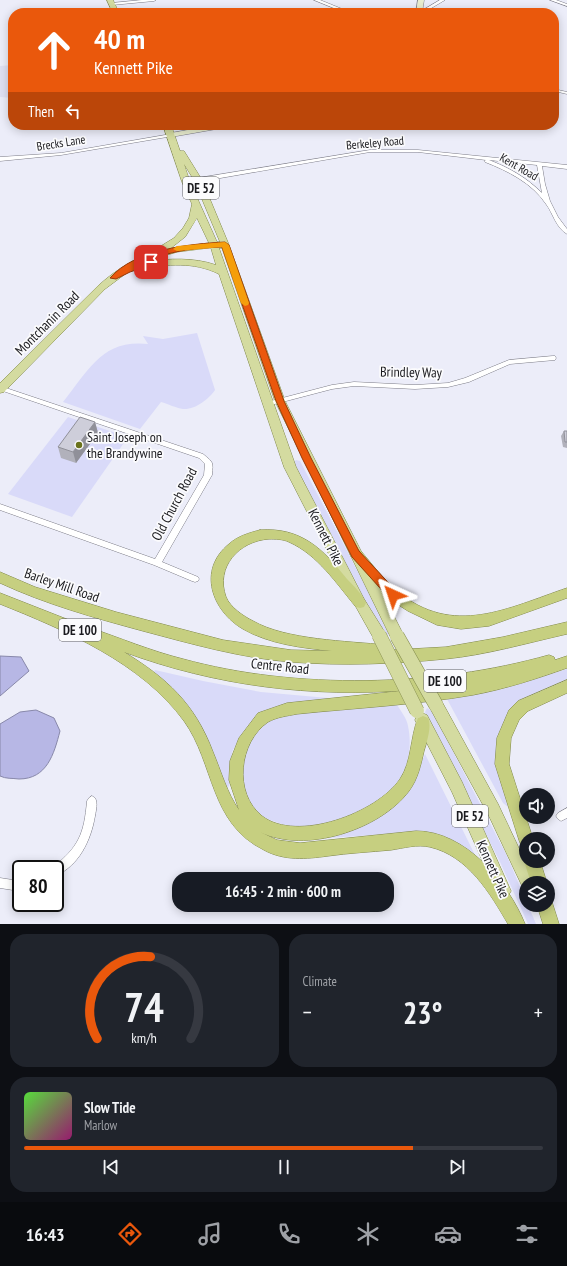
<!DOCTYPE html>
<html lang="en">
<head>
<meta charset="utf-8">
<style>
	body { margin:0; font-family:"PT Sans Narrow",sans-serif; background:#20242c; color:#f1f3f6; height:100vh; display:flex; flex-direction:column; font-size:15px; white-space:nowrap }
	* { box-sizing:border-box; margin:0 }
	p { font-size:13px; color:#9ea1a6 }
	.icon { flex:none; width:22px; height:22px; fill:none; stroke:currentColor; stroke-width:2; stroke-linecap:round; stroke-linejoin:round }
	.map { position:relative; height:924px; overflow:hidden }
	.panel { display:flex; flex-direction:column; gap:10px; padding:10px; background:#0d0f14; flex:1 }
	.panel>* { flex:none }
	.guide { position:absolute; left:8px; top:8px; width:551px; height:122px; border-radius:16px; box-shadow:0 2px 10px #0003; background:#ea580c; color:#fff; overflow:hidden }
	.controls { position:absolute; left:519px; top:788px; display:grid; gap:8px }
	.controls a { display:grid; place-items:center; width:36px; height:36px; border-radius:50%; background:#171b24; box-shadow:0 2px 10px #0003; font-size:20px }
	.speed { position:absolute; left:12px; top:860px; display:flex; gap:8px; font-size:20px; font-weight:700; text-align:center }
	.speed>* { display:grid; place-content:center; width:52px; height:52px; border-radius:50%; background:#171b24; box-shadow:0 2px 10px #0003; line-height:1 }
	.speed .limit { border:2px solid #111; border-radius:6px; background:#fff; color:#111 }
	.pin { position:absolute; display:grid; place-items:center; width:34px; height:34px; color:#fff; margin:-17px; border-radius:8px; box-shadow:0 2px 6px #0006 }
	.me { position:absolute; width:44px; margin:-22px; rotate:318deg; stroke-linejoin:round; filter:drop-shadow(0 0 3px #0008) }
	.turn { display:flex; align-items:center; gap:14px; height:84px; padding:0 20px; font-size:18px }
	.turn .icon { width:52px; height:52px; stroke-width:2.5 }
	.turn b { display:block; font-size:28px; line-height:34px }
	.then { display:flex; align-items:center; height:38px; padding:0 20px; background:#0003; gap:8px; font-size:15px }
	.big { font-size:30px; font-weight:700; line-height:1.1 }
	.panel .tile { flex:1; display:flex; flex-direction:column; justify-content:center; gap:6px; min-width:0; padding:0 14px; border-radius:16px; background:#20242c }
	.panel .dial { align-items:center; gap:0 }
	.dial svg { height:104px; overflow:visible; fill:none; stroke:#363941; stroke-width:7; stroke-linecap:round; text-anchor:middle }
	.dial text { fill:#f1f3f6; stroke:none }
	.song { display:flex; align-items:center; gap:12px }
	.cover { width:48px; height:48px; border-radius:6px; background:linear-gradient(135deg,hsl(110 70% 55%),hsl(320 70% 35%)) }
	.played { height:4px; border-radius:2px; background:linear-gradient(90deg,#ea580c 75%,#363941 75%) }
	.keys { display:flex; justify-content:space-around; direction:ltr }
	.heat { display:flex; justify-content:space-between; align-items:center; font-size:22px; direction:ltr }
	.panel .tiles { flex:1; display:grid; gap:10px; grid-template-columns:1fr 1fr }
	.tile:last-child { grid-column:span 2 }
	.trip { position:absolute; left:172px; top:872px; width:222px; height:40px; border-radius:16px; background:#171b24; box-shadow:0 2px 10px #0003; font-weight:700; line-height:40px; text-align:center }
	.dock { display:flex; height:64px; justify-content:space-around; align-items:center; background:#090b0e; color:#9ea1a6 }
	.dock .icon { width:28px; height:28px }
	.dock .active { color:#ea580c }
	.dock b { font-size:18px; color:#f1f3f6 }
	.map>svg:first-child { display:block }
	.built { fill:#dfe0f3 }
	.green { fill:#d9daf9 }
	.water { fill:#b7b7e5; stroke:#88a }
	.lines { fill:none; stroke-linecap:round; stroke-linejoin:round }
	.minor-casing { stroke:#7c7c87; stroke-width:1 }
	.secondary-casing { stroke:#7c7c87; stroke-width:1 }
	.primary-casing { stroke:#808849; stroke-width:1 }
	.trunk-casing { stroke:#808849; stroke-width:1 }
	.minor { fill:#fff; fill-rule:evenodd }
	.secondary { fill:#e9edcf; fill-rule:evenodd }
	.primary { fill:#d4dba0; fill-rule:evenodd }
	.trunk { fill:#c6cf80; fill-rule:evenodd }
	.primary-bridge-casing { stroke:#808849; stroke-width:15; stroke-linecap:butt }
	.primary-bridge { stroke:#d4dba0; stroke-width:14 }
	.wall { fill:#b1b1bb }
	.shaded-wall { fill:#909099 }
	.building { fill:#ceceda; stroke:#909099 }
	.route { fill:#ea580c; stroke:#983908 }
	.slow { fill:#f59e0b }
	.poi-dot { fill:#6a721b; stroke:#fbfbfd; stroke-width:1.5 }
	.labels { text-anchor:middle; stroke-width:3.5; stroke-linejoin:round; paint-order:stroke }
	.far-street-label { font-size:12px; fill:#1b1b1f; stroke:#fbfbfd }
	.shield { fill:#fbfbfd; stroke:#5e5e62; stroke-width:1 }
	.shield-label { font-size:13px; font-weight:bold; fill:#1b1b1f }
	.street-label { font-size:14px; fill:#1b1b1f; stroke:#fbfbfd }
	.poi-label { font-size:14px; fill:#1b1b1f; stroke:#fbfbfd; text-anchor:start }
</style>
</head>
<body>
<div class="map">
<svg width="567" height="924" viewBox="0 0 567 924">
	<rect width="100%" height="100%" fill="#ecedf9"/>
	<polygon class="built" points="13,65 13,98 0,97 0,66"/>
	<g class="green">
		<path d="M197,333L215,390C209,399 195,410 183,409C176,408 168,404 161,402L140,429L63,402C89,370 102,339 148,344L143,336L163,339Z"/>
		<polygon points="68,417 128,437 72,517 8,494"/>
		<polygon points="296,460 300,461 386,625 389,632 387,637 381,631 295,466 294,462"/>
		<polygon points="567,669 567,681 499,733 510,807 508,807 503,803 447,699 503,689"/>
		<polygon points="155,670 203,681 261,692 328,698 327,701 254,719 243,732 232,752 230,784 227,789 216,763 152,675"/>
		<path d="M397,705C401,711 407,719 408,726C413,749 407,775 390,790C362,815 313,837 276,822C271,820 265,819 262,816C238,794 237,759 256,734C260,728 267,721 274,718C290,712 311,711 328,710C351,708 374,706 397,705Z"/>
		<polygon points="427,708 432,711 507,856 526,901 526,905 528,905 536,924 528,924 500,862 427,717 425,712"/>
		<polygon points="425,754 476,857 419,834 389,834 328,838 352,829 410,788"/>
	</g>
	<g class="water">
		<polygon points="0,656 21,657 29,671 0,696"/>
		<path d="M36,710L54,718L60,731C54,754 47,779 19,779C12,778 6,779 0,776V724L20,712Z"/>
	</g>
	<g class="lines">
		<g class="minor-casing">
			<g id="minor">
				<polygon points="142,0 156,0 154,1 112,5 110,4 112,3"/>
				<polygon points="314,0 320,0 352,13 346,13"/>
				<polygon points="440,0 445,0 423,13 418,13"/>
				<polygon points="550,0 556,0 567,4 567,6"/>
				<polygon points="554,89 567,92 567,94 554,91"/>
				<polygon points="171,134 173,134 173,136 61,155 0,161 0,157 61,153"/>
				<path d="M370,150H418L567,165V169L542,166L545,184L550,201L558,217L567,229V234C556,228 553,213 546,204C532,183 508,171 485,162L484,161L486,160L418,152H370L186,184L183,182L186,180ZM489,160L537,165L542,193C527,178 510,168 489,160Z"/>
				<polygon points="553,356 555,356 556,358 555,360 510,364 469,382 448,387 415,389 354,386 332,389 267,406 264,404 267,402 332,385 354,382 415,385 448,383 465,378 509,360"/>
				<path d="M0,386L203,454C214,463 213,462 212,475L162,562L198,577L199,579L198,581L195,582L192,581L154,565L0,510V504L155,559L204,475L205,464L199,458L0,390Z"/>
				<path d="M92,796L95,798C98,803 96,810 95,816C91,840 79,866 55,876V869H51L52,868C79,847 84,834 87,801L89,798Z"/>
				<polygon points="567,808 567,818 561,821 558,819 556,816 558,813"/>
				<polygon points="0,878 13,880 21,879 21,889 13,890 0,888"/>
			</g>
		</g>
		<g class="secondary-casing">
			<g id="secondary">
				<polygon points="418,0 424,0 422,13 416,13"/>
				<polygon points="216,125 231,125 228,127 171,137 168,135 171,133"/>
			</g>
		</g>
		<g class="primary-casing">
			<g id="primary">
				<polygon points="107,0 113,0 119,13 113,13"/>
				<path d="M163,125H171L180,151H184L202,180L229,245L285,401L402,632L403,636L402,640L397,642L392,640L275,401L222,248H219L296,467L364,599L384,631L385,635L384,639L379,641L374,639L356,607L284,467L219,274C193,261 168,265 140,268L136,266L105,289L4,392L0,393V383L99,285C118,268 137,257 161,250L160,248L161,246L174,238L183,228L189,218L192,204L182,182ZM184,164L194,180L220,242H217L190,182ZM197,218L209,243L171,248L185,237ZM211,248L216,265C193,257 170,259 146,261L177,252Z"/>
				<polygon points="436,699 441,700 498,804 533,878 536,883 526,883 526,890 523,888 488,814 431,710 429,705 431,700"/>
				<polygon points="422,713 427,715 462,782 511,891 508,896 503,899 498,896 452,792 415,720 417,715"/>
			</g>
		</g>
		<g class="trunk-casing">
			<g id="trunk">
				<path d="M260,530C301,527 323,549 347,579C354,586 362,594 366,603L364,607L360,608L356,607C336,583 318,555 289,542C283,539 275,539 269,539C239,541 215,567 226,597C230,607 243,616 253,621C286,640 347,641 386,645L391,647L392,650L446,647L503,637L567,622V634C527,643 486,655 445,659C395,664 342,666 291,662C241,658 192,644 143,631C95,618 45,604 0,583V572L35,587L116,612L223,640L291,650L332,651C302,648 269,644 243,629C212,611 197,570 229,544C238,536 249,533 260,530Z"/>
				<path d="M356,549L360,550C372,564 384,580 397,591C453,638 508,608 567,588V598L489,626L461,629L437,625L408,611L389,599L352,558L350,554L352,550Z"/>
				<path d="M0,593L74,622L84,629L88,627C120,638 151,651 183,659C296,690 436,687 549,655L554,657L555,660L567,656V668C536,679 505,689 473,695C415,705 355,708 297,714C287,716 277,717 268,722C239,742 233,793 262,816C297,843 377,813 400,779C412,761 410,738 418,718L423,716L428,718C432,727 427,741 424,751C421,764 418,779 409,791C380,830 305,854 260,832L277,840L300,843L416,831C465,831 508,882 525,924H508C490,893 468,856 430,847C417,844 404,848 391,850C370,852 349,853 328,856C306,859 284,861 264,850C209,823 215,764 184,721C142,663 65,630 0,604ZM124,652C216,686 312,698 410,690L287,703L258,713L239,738L230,761L229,780L239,810C227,793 221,771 213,752C195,704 167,678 124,652Z"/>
				<polygon points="567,680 567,693 528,711 519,720 511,738 509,764 533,839 526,839 526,847 521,845 519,840 495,764 497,738 509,710 518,701"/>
				<polygon points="526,857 526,861 540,861 547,883 531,883 524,861"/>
				<polygon points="548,898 551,899 559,924 543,924 537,905 548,905"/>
			</g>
		</g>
		<use href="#minor" class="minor"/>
		<use href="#secondary" class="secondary"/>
		<use href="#primary" class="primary"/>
		<use href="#trunk" class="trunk"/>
		<g class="primary-bridge-casing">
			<g id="primary-bridge">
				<polyline points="379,635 417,711"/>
				<polyline points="397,636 436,705"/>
			</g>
		</g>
		<use href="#primary-bridge" class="primary-bridge"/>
	</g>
	<g class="wall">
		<polygon points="95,422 98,433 76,463 61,458 58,447"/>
		<polygon points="564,431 567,431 567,448 563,447 561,436"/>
	</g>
	<polygon class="shaded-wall" points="95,422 98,433 76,463 73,452"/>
	<g class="building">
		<polygon points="80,417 95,422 73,452 58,447"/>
		<polygon points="564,431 567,431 567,442 565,442"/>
	</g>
	<path class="route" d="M225,242L229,245L284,401L311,458L359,551L397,592L398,595L397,598H389L352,557L302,458L276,401L222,247C197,248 174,250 150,260H154V264L130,272L116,279L110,278C135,249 190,244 225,242Z"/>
	<polygon class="slow" points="225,242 229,245 249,303 248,305 245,306 241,303 222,247 177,251 173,249 177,246"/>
	<circle class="poi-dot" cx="79" cy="445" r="4"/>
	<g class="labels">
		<g class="far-street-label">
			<text transform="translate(61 143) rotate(-9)" y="4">Brecks Lane</text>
			<text transform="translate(375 143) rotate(-5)" y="4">Berkeley Road</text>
			<text transform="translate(519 167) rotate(30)" y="4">Kent Road</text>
		</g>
		<g class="shield">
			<rect x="183" y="177" width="36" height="22" rx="3"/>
			<rect x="59" y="619" width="42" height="22" rx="3"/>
			<rect x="424" y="670" width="42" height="22" rx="3"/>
			<rect x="452" y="805" width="36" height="22" rx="3"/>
		</g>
		<g class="shield-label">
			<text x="201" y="193">DE 52</text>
			<text x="80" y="635">DE 100</text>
			<text x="445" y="686">DE 100</text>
			<text x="470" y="821">DE 52</text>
		</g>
		<g class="street-label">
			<text transform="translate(47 323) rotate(-45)" y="5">Montchanin Road</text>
			<text transform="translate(411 372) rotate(1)" y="5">Brindley Way</text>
			<text transform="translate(174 504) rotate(-62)" y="5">Old Church Road</text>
			<text transform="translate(326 537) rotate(63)" y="5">Kennett Pike</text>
			<text transform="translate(62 585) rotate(19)" y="5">Barley Mill Road</text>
			<text transform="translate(280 666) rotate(6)" y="5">Centre Road</text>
			<text transform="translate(493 869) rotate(66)" y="5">Kennett Pike</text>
		</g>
		<g class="poi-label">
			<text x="87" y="442">Saint Joseph on<tspan x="87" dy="16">the Brandywine</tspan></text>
		</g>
	</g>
</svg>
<div class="controls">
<a><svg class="icon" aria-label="sound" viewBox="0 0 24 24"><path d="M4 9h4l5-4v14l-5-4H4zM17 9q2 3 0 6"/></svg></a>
<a><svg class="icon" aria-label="search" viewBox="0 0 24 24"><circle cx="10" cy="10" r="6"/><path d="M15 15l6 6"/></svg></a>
<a><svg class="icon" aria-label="layers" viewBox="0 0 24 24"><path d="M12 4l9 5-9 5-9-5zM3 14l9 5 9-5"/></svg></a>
</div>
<div class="speed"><div class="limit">80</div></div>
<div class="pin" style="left:151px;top:262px;background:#d93025"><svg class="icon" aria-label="arrive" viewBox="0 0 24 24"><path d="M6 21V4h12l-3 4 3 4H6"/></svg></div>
<svg class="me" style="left:393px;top:595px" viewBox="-20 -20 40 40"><path d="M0-17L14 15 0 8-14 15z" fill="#ea580c" stroke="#fff" stroke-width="4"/></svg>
<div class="trip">16:45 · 2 min · 600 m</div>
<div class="guide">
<div class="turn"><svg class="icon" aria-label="ahead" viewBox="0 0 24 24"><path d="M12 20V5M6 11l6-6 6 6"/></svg><div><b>40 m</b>Kennett Pike</div></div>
<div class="then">Then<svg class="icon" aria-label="left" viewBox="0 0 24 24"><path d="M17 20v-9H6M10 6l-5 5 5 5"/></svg></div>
</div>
</div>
<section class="panel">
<div class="tiles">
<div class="tile dial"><svg viewBox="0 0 100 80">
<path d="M14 69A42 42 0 1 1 86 69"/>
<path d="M14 69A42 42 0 0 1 55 6" stroke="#ea580c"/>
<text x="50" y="56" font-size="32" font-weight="700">74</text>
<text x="50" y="72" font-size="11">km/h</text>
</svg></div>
<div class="tile"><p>Climate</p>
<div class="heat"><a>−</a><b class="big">23°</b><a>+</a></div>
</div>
<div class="tile">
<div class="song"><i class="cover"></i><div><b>Slow Tide</b><p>Marlow</p></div></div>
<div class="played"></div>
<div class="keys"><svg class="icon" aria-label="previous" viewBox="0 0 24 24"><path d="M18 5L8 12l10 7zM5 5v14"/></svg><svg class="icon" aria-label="pause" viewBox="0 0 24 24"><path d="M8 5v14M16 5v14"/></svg><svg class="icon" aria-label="next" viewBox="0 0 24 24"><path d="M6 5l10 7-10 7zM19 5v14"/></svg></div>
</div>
</div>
</section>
<nav class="dock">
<b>16:43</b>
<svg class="icon active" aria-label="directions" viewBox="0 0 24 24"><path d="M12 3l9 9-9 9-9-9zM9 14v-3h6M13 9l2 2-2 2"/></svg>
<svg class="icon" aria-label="music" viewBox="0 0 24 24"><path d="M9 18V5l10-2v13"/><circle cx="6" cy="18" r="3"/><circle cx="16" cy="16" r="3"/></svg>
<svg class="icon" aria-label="phone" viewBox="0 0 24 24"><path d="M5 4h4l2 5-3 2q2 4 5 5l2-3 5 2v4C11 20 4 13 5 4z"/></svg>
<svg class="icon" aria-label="climate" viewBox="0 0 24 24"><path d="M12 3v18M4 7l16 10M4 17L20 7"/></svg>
<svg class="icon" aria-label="car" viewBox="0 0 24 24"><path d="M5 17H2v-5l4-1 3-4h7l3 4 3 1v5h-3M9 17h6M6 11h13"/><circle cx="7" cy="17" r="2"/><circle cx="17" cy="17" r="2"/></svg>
<svg class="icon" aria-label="filters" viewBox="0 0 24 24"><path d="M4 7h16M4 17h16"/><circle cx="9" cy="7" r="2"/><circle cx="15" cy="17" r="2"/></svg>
</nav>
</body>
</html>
